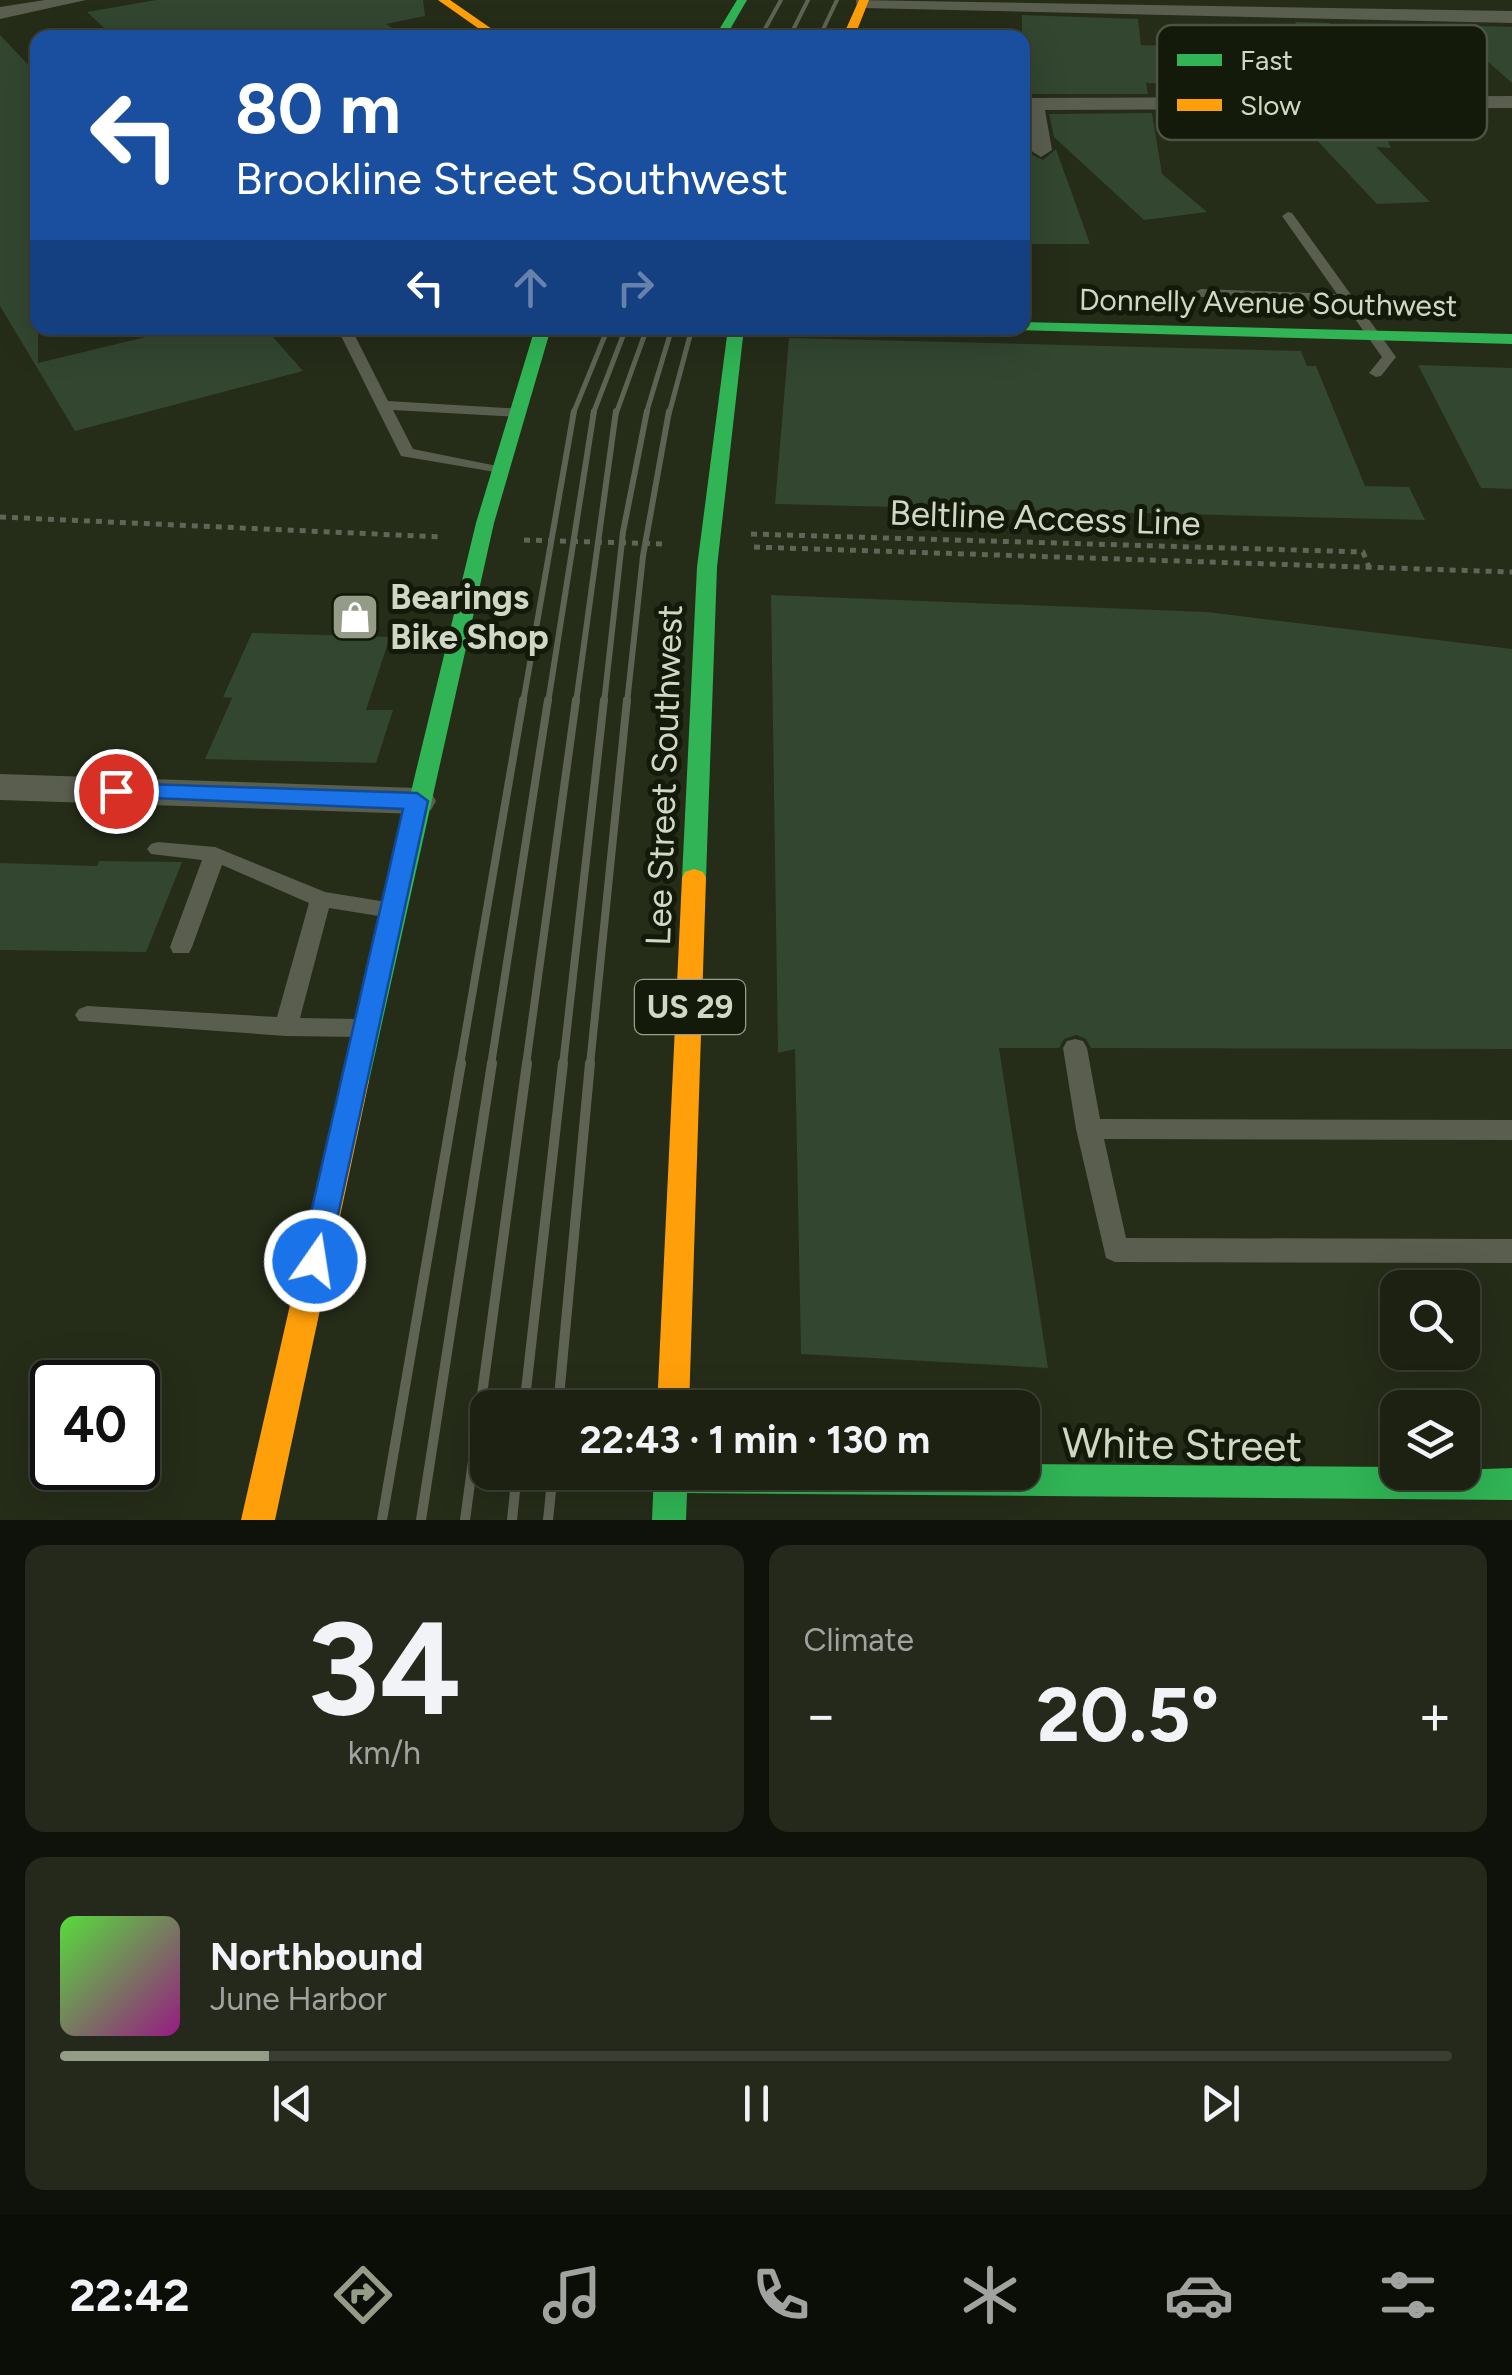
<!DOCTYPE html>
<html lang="en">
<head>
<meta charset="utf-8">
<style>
	body { margin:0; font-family:Figtree,sans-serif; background:#25291b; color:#f1f3f6; height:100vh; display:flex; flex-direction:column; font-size:38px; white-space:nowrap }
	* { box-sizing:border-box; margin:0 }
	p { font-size:32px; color:#a0a39f }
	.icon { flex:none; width:55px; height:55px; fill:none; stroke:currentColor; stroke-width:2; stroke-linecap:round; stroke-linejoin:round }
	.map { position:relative; height:1520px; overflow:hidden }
	.drawer { display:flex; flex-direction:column; gap:25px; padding:25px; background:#0f120a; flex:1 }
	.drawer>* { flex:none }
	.banner { position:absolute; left:30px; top:30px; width:1000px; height:305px; border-radius:20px; box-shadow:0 10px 40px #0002,0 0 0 2px #3a3e32; background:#1a4fa0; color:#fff; overflow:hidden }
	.tools { position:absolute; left:1380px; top:1270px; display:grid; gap:20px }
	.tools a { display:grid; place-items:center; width:100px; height:100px; border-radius:20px; background:#1c2112; box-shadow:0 10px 40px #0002,0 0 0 2px #3a3e32; font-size:50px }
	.speed { position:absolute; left:30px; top:1360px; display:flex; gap:20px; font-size:50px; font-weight:700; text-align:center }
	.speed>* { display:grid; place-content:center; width:130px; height:130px; border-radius:50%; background:#1c2112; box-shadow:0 10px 40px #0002,0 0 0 2px #3a3e32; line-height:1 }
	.speed .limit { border:5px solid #111; border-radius:15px; background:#fff; color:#111 }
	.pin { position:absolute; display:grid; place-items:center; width:85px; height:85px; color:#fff; margin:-42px; border:5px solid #fff; border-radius:50%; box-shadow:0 2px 10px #0007 }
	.me { position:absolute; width:110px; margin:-55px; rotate:13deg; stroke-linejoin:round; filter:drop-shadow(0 0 8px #0008) }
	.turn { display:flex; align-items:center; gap:35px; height:210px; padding:0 40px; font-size:45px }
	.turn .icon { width:130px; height:130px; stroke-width:2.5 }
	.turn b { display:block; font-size:70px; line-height:85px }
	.lanes { display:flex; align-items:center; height:95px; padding:0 40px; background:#0003; justify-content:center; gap:50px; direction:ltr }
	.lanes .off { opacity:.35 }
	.big { font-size:75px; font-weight:700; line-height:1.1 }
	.drawer .card { flex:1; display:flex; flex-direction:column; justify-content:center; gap:15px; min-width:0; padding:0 35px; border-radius:20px; background:#25291b }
	.drawer .dial { align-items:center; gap:0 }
	.dial b { font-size:130px; line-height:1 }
	.song { display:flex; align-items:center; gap:30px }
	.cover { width:120px; height:120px; border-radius:15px; background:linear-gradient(135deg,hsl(110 70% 55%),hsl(310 70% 35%)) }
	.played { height:10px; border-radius:5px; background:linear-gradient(90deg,#949c88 15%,#3a3e32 15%) }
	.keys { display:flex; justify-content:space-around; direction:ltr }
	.heat { display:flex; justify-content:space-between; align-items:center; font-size:55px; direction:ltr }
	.drawer .tiles { flex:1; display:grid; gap:25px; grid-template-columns:1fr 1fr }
	.card:last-child { grid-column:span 2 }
	.trip { position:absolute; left:470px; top:1390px; width:570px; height:100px; border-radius:20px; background:#1c2112; box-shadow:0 10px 40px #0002,0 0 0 2px #3a3e32; font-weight:700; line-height:100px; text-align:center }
	.menu { display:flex; height:160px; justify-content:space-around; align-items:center; background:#0b0d07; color:#a0a39f }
	.menu .icon { width:70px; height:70px }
	.menu .on { color:#949c88 }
	.menu b { font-size:45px; color:#f1f3f6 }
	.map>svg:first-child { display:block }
	.building { fill:#324630 }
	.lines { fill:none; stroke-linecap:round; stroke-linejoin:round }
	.path { stroke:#606558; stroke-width:5; stroke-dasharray:6 6; stroke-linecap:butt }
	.lane { fill:#595e4f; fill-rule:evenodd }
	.street { fill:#595e4f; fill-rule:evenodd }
	.fast { fill:#30b455; fill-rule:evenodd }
	.slow { fill:#ff9f0a; fill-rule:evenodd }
	.rail-far4 { stroke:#5e6354; stroke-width:4 }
	.rail-far3 { stroke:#5e6354; stroke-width:5 }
	.rail-far2 { stroke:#5e6354; stroke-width:6 }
	.rail-far1 { stroke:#5e6354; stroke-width:8 }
	.rail { stroke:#5e6354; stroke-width:10 }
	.route { fill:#1a73e8; stroke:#114b97; stroke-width:2.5 }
	.labels { text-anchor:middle; stroke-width:10; stroke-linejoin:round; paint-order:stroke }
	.far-street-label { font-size:30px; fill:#d0d8c4; stroke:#141a0a }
	.shield { fill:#141a0a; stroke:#989f8c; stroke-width:2.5 }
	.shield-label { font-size:32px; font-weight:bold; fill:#d0d8c4 }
	.street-label { font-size:35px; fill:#d0d8c4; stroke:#141a0a }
	.poi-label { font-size:35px; font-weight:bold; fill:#d0d8c4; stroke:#141a0a; text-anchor:start }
	.near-street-label { font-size:42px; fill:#d0d8c4; stroke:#141a0a }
	.key { fill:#141a0a; stroke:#4c5342; stroke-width:2.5 }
	.key-label { font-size:28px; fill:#d0d8c4 }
</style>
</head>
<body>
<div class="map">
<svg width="1512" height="1520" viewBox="0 0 1512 1520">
	<rect width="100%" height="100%" fill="#252c18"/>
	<g class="building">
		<polygon points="156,0 423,0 425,16 386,24 407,38 115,38 87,12"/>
		<polygon points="1022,15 1138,19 1141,45 1232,48 1244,86 1146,83 1148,94 1022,94"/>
		<polygon points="1295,22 1329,23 1364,93 1328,93"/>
		<polygon points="1447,25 1512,27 1512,83"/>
		<polygon points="0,35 38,75 38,363 183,328 265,328 303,371 75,431 0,306"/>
		<polygon points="1338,112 1374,112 1391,148 1376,147 1430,202 1377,204 1295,117 1341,119"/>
		<polygon points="1152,113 1162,174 1207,212 1144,220 1054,137 1049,114"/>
		<polygon points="1022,126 1028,153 1043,160 1056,149 1090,244 1022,244"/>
		<polygon points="789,338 1301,351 1307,366 1316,366 1365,486 1409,487 1425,520 775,504"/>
		<polygon points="1418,365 1512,368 1512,489 1481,488"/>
		<polygon points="771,595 1207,612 1512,649 1512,1049 1091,1048 1086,1039 1076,1035 1064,1039 1059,1048 999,1048 1048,1368 801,1354 795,1049 778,1053"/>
		<polygon points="252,633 390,637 366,710 393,710 376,763 205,759 232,698 223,697"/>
		<polygon points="99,861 182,862 146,952 0,950 0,863 97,866"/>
	</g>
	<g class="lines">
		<g class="path">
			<polyline points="0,517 441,537"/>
			<polyline points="751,534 1363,552 1369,567"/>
			<polyline points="524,540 666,544"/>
			<polyline points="754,547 1512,572"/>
		</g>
		<g class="lane">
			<polygon points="97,31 106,38 95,38 92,34"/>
			<polygon points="1288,212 1292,213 1396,357 1381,376 1376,377 1369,373 1382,357 1343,302 1201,297 1194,293 1201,289 1337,294 1282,216"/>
			<polygon points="337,328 351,328 388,401 523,409 526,412 518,417 393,410 413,449 507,468 507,474 401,456"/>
			<polygon points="158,842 215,847 325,892 399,904 402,910 399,916 391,918 329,908 300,1018 359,1019 367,1022 371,1028 367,1034 359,1037 286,1036 79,1021 75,1015 79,1009 87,1006 277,1017 309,903 222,865 192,947 189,953 173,953 170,947 202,860 151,854 147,849 151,844"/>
			<polygon points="1075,1039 1083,1041 1087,1048 1100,1119 1512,1120 1512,1140 1104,1139 1126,1238 1512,1239 1512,1263 1115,1262 1106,1258 1076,1129 1063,1048 1067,1041"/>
		</g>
		<g class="street">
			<polygon points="45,0 86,0 0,19 0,7"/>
			<polygon points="856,0 1512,11 1512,23 863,8 857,7"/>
			<polygon points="1512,96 1512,108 1045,110 1052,150 1041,157 1030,150 1022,98"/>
			<polygon points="0,774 417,788 431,792 436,801 431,810 417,814 0,800"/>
		</g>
		<g class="fast">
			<polygon points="737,0 747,0 725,38 714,38"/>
			<polygon points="1022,322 1512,334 1512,344 1016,330 1014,328 1022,328"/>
			<polygon points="535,328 551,328 494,523 369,1081 365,1089 355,1092 345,1089 341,1081 476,523"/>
			<polygon points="728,328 744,328 717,567 706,878 703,884 685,884 682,878 697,567"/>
			<polygon points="1022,1464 1398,1467 1398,1472 1512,1468 1512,1500 687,1493 686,1520 652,1520 654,1472 1022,1472"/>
		</g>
		<g class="slow">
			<polygon points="438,0 450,0 505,38 492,38"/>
			<polygon points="859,0 869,0 854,38 842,38"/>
			<polygon points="694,869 703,872 706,878 689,1408 657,1408 682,878 685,872"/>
			<polygon points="355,1070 365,1073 369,1081 275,1520 241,1520 341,1081 345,1073"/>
		</g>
		<g class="rail-far4">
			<polyline points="760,38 781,0"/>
			<polyline points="789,38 808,0"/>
			<polyline points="819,38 837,0"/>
		</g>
		<g class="rail-far3">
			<polyline points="573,414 608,328"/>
			<polyline points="593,414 626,328"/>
			<polyline points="616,414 647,328"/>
			<polyline points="646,414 672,328"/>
			<polyline points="669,414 692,328"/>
		</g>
		<g class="rail-far2">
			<polyline points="523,703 574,411"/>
			<polyline points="548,703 594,411"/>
			<polyline points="576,703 616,411"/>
			<polyline points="604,703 623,532 647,411"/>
			<polyline points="627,703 643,556 669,411"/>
		</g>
		<g class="rail-far1">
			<polyline points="460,1065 523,700"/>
			<polyline points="491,1065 548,700"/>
			<polyline points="526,1065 576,700"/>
			<polyline points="563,1065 604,700"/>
			<polyline points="590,1065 627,700"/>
		</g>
		<g class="rail">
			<polyline points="524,1408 563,1063"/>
			<polyline points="558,1408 590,1063"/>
			<polyline points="382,1520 461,1063"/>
			<polyline points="421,1520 492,1063"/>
			<polyline points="465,1520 527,1063"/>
			<polyline points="512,1520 517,1472"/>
			<polyline points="548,1520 553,1472"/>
		</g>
	</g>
	<polygon class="route" points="116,783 417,793 428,801 326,1270 315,1274 304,1270 300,1261 403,809 108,796 108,785"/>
	<defs>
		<g id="shop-square" transform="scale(2.5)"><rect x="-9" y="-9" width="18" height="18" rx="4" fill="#949c88" stroke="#141a0a"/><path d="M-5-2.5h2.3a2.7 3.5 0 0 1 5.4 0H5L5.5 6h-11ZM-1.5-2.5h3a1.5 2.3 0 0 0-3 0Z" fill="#fff"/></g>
	</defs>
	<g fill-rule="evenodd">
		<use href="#shop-square" x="355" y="617"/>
	</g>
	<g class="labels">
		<g class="far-street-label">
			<text transform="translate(1268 303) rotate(1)" y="10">Donnelly Avenue Southwest</text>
		</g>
		<rect class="shield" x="635" y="980" width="110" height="54" rx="8"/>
		<g class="shield-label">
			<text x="690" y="1018">US 29</text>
		</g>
		<g class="street-label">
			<text transform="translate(1045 518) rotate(2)" y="12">Beltline Access Line</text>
			<text transform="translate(664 775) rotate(-88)" y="12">Lee Street Southwest</text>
		</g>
		<g class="poi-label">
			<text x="390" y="609">Bearings<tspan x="390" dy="40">Bike Shop</tspan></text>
		</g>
		<g class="near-street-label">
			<text transform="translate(1182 1444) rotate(1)" y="15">White Street</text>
		</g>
	</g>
	<rect x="1157" y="25" width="330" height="115" rx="15" class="key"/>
	<rect x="1177" y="54" width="45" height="12" fill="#30b455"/>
	<rect x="1177" y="99" width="45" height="12" fill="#ff9f0a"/>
	<g class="key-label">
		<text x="1240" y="70">Fast</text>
		<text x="1240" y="115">Slow</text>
	</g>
</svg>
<div class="tools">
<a><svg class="icon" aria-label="search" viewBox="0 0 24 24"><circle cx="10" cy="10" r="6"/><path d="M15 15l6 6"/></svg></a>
<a><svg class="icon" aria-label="layers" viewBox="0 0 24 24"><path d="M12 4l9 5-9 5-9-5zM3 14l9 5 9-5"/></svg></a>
</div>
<div class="speed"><div class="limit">40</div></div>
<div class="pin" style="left:116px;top:791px;background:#d93025"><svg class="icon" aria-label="arrive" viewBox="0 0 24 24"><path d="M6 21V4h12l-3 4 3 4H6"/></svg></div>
<svg class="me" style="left:315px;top:1261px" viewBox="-20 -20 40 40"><circle r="17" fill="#1a73e8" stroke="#fff" stroke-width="3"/><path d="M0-11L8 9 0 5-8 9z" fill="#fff"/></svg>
<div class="trip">22:43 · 1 min · 130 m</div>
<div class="banner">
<div class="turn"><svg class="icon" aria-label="left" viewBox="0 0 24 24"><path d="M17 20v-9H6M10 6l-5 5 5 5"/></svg><div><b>80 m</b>Brookline Street Southwest</div></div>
<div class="lanes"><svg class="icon" aria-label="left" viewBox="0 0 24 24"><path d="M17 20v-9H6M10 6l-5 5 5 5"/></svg><svg class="icon off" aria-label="ahead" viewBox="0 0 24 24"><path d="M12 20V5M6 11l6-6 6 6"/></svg><svg class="icon off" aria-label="right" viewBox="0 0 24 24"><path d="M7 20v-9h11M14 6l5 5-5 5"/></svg></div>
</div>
</div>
<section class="drawer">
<div class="tiles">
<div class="card dial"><b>34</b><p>km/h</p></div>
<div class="card"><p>Climate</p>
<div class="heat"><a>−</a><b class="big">20.5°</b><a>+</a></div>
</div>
<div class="card">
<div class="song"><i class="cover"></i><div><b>Northbound</b><p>June Harbor</p></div></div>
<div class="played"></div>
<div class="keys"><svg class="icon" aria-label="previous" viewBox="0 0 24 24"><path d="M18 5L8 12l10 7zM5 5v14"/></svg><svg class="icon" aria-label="pause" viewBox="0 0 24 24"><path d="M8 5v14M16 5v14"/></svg><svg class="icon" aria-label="next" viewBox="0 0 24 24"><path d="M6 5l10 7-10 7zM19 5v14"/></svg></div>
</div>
</div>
</section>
<nav class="menu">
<b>22:42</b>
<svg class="icon on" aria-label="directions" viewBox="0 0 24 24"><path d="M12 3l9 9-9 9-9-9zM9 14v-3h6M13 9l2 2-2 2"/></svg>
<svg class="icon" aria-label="music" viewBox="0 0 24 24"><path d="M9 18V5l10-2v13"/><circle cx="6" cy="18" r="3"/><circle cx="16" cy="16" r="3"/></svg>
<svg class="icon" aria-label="phone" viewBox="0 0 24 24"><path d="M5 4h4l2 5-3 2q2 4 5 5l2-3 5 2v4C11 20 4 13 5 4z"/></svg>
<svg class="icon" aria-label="climate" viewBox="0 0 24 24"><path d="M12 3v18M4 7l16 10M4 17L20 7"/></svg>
<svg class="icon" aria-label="car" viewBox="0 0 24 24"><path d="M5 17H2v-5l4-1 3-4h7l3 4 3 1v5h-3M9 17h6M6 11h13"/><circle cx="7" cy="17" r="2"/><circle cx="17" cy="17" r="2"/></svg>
<svg class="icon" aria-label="filters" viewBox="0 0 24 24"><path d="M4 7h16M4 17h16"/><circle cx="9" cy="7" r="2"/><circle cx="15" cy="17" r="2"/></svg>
</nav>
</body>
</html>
